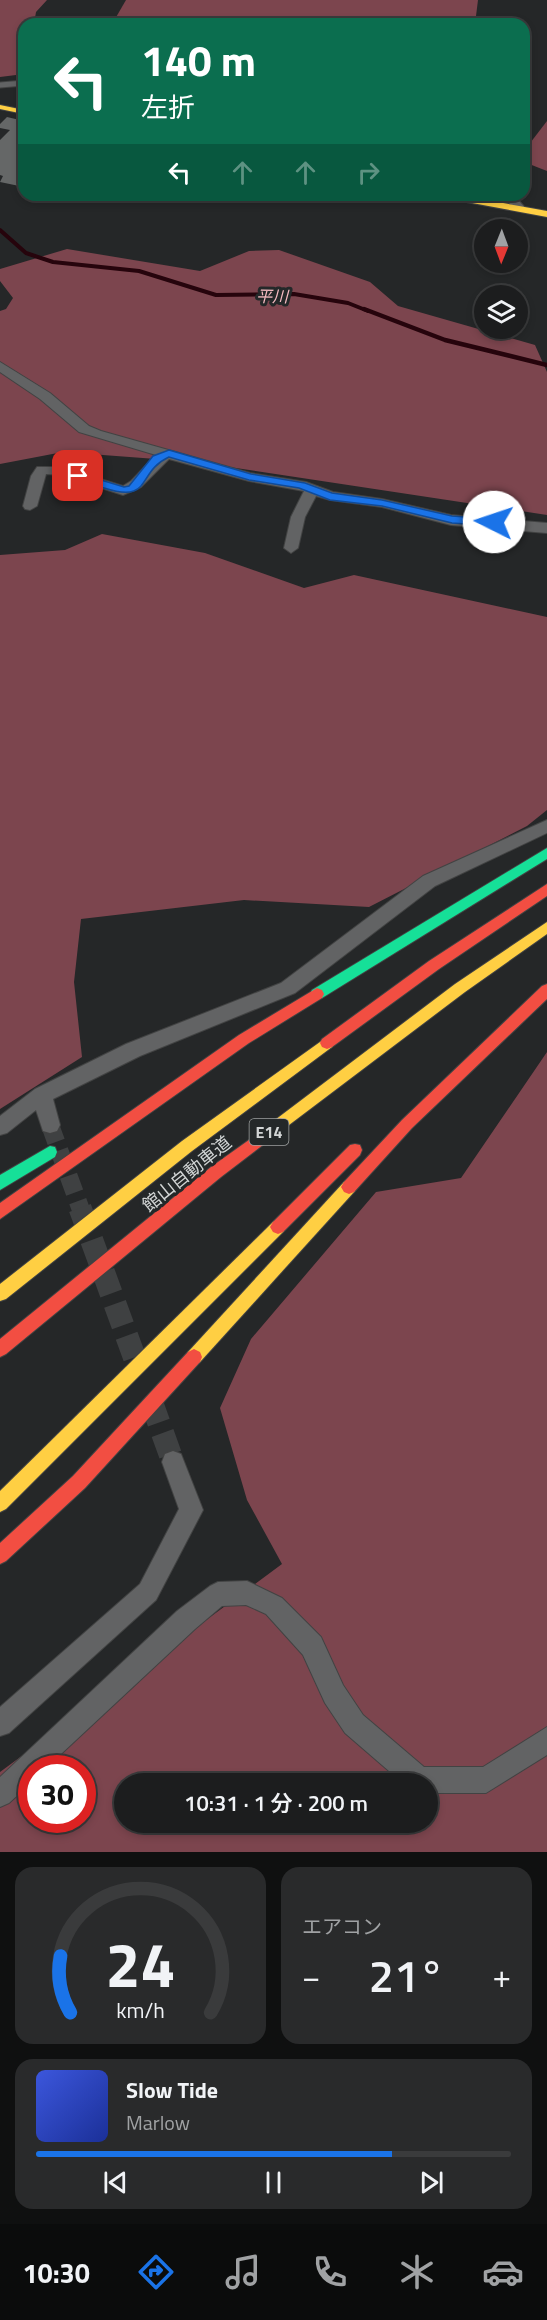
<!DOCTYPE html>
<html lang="ja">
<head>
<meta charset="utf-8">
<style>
	body { margin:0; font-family:"Titillium Web","Noto Sans JP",sans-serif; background:#292a2b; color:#f1f3f6; height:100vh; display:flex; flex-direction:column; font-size:22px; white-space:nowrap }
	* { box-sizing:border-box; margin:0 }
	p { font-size:20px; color:#a0a2a4 }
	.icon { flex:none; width:33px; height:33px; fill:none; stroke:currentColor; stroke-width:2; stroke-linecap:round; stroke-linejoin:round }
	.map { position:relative; height:1852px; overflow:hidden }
	.panel { display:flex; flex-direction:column; gap:15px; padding:15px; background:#0f1010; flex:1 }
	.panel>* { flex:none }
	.hud { position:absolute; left:18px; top:18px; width:512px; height:183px; border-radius:18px; box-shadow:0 3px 9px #0003,0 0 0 2px #3a3b3c; background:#0b6e4f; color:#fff; overflow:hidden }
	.needle { width:39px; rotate:181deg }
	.fabs { position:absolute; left:474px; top:219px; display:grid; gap:12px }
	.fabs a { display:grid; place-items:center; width:54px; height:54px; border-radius:50%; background:#1c1d1e; box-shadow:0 3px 9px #0003,0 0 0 2px #3a3b3c; font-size:30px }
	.speed { position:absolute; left:18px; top:1755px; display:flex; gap:12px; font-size:30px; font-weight:700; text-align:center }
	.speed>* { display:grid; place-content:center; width:78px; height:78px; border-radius:50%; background:#1c1d1e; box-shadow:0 3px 9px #0003,0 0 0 2px #3a3b3c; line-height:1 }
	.speed .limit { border:9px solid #d22; background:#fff; color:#111 }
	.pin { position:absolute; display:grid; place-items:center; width:51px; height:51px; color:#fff; margin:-26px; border-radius:12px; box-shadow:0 3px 9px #0006 }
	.me { position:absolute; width:66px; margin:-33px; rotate:274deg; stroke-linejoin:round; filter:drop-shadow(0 0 4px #0008) }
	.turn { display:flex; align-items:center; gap:21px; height:126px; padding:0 24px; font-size:27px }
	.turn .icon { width:78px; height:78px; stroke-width:2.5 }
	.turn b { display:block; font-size:42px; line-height:51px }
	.lanes { display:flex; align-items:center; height:57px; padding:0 24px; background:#0003; justify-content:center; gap:30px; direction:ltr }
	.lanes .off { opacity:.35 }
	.big { font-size:45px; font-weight:600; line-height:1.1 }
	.panel .tile { flex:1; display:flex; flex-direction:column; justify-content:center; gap:9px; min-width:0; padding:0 21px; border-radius:18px; background:#292a2b }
	.panel .dial { align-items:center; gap:0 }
	.dial svg { height:156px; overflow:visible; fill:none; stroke:#3a3b3c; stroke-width:7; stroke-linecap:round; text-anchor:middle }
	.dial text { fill:#f1f3f6; stroke:none }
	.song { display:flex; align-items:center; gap:18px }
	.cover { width:72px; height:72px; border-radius:9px; background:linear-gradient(135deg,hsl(230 70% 55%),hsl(230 70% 35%)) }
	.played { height:6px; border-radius:3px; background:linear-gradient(90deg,#1a73e8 75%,#3a3b3c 75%) }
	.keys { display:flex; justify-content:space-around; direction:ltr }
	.heat { display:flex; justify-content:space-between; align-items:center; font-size:33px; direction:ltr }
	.panel .tiles { flex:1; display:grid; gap:15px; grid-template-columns:1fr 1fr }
	.tile:last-child { grid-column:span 2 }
	.trip { position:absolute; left:114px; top:1773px; width:324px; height:60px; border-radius:30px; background:#1c1d1e; box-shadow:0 3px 9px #0003,0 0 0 2px #3a3b3c; font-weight:600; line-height:60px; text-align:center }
	.tab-bar { display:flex; height:96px; justify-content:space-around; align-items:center; background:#0b0c0c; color:#a0a2a4 }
	.tab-bar .icon { width:42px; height:42px }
	.tab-bar .active { color:#1a73e8 }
	.tab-bar b { font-size:27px; color:#f1f3f6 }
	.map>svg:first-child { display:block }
	.forest { fill:#7c454e; fill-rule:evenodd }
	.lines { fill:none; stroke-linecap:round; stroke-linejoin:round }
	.stream-far1 { stroke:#26040c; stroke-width:4 }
	.stream { stroke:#26040c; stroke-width:4.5 }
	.building { fill:#656767 }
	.street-tunnel-far1 { stroke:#3f4142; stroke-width:18; stroke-dasharray:18 9; stroke-linecap:butt }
	.street-tunnel { stroke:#3f4142; stroke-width:23; stroke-dasharray:23 11; stroke-linecap:butt }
	.lane-casing { stroke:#424343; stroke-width:7 }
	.street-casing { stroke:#424343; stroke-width:2 }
	.fast-casing { stroke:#424343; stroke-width:2 }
	.slow-casing { stroke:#424343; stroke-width:2 }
	.jam-casing { stroke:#424343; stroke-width:2 }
	.lane { stroke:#626364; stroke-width:5 }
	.street { fill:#626364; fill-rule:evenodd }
	.fast { fill:#16e098; fill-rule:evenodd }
	.slow { fill:#ffcf43; fill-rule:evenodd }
	.jam { fill:#f24e42; fill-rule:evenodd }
	.route { fill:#1a73e8; stroke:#114b97; stroke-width:1.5 }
	.labels { text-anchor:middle; stroke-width:6; stroke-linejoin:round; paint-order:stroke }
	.far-water-label { font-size:16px; font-style:italic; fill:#f8bcc3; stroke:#242829 }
	.shield { fill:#242829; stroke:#9ea1a1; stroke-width:1.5 }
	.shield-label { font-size:16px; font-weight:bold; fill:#d2d5d5 }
	.street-label { font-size:18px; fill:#d2d5d5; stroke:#242829 }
</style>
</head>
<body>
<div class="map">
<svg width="547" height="1852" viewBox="0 0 547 1852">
	<rect width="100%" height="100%" fill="#252728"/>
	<g class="forest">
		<polygon points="0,0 47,0 36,12 34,24 24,24 24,74 0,77"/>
		<polygon points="126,0 478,0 475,24 114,24 115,19"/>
		<polygon points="547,121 547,171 524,162 524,151"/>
		<polygon points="67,249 200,271 249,251 279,250 370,282 398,306 535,345 547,372 547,515 196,462 63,452 0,464 0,311 6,309 13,298 0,281 0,269"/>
		<polygon points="102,534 205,553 304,588 354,575 547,617 547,810 527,826 369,907 244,900 81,919 74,982 82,1057 0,1109 0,555 65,550"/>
		<path d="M547,1052V1852H0V1772L282,1564L247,1500L220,1408L251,1339L376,1192L461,1178ZM32,1768H82V1820H32ZM124,1784H428V1822H124Z"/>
	</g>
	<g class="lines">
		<polyline class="stream-far1" points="0,230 26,253 53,262 139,271 216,295 294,294 348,303 368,311"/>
		<polyline class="stream" points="364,309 445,340 547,365"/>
	</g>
	<polygon class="building" points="7,117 24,121 24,187 0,182 3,176 0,175 0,140 10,130 0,128 0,124"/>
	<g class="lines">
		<polyline class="street-tunnel-far1" points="50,1125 81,1210"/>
		<g class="street-tunnel">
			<polyline points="80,1208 138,1367"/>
			<polyline points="151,1401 173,1462"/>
		</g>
		<g class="lane-casing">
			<polyline id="lane" points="0,85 24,83"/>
		</g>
		<g class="street-casing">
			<g id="street">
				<polygon points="502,195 514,195 526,209 524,211 516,211"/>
				<polygon points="0,362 50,393 89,426 101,431 250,473 306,482 333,492 382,499 451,515 547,523 547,533 451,525 382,507 330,500 316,496 305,517 298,548 291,553 284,548 291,517 304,491 249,481 169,459 141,487 123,495 61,475 46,474 37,506 30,510 25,509 23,506 31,476 37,467 62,467 123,486 131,481 156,455 79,432 40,399 0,372"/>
				<polygon points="547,820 547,833 435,886 295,993 140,1056 53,1099 60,1125 57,1131 50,1133 43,1131 36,1110 7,1133 0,1135 0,1116 35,1089 126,1044 281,983 423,876"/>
				<polygon points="173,1451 181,1454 203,1510 156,1600 9,1733 0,1736 0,1707 140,1584 179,1509 162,1462 165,1454"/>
				<polygon points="247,1581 282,1598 321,1637 343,1685 363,1715 424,1767 483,1767 547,1727 547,1755 486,1793 428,1793 428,1784 404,1784 345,1733 325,1703 303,1655 266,1614 246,1605 222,1606 195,1629 46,1768 32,1768 32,1782 9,1803 0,1807 0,1777 177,1611 210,1586 218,1582"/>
			</g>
		</g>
		<g class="fast-casing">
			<g id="fast">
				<polygon points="547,848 547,859 322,998 312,998 310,994 312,990"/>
				<polygon points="50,1146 55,1147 57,1152 55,1157 0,1190 0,1175"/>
			</g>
		</g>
		<g class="slow-casing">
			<g id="slow">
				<polygon points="0,105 24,110 24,114 0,109"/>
				<polygon points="441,195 459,195 547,211 547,217 445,198"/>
				<polygon points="547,922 547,934 465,992 285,1128 280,1130 275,1128 273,1124 275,1120 455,984"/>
				<polygon points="327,1037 332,1039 334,1043 332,1047 192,1151 6,1299 0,1301 0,1284 182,1141"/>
				<polygon points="349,1180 354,1182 357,1187 354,1192 200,1362 194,1365 188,1362 186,1357 188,1352 344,1182"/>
				<polygon points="278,1220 283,1222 286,1227 283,1232 6,1509 0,1512 0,1491 273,1222"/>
			</g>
		</g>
		<g class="jam-casing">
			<g id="jam">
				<polygon points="547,884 547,896 439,969 332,1047 327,1049 322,1047 320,1043 322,1039 429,961"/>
				<polygon points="547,984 547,999 412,1128 354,1192 349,1194 344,1192 341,1187 344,1182 402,1120 542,986"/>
				<polygon points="317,988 322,990 324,994 322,998 249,1043 0,1219 0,1203 239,1035"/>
				<polygon points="280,1118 285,1120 287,1124 285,1128 221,1177 6,1354 0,1357 0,1339 211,1167"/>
				<polygon points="355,1144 360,1145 362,1150 360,1155 283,1232 278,1234 273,1232 270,1227 273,1222 350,1145"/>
				<polygon points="194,1349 200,1352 202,1357 200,1362 85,1488 6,1561 0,1564 0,1543 73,1476 188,1352"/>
			</g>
		</g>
		<use href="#lane" class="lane"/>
		<use href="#street" class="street"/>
		<use href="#fast" class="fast"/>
		<use href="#slow" class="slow"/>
		<use href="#jam" class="jam"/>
	</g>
	<path class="route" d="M169,450L251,474L305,483L332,493L382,500L452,516L494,519L500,522L494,526L452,523L382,506L330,500L299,488L249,480L169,457C136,472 153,504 104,488C94,485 80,483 73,476L78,473L124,487L129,486L153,456Z"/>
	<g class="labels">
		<g class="far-water-label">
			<text transform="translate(272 296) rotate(1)" y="6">平川</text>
		</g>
		<rect class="shield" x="249.5" y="1119" width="39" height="26" rx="4.5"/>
		<g class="shield-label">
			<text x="269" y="1138">E14</text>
		</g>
		<g class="street-label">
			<text transform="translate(187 1174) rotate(-39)" y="6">館山自動車道</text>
		</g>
	</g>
</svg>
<div class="fabs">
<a><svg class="needle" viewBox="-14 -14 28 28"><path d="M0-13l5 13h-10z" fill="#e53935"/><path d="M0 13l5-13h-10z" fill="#a0a2a4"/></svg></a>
<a><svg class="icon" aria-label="layers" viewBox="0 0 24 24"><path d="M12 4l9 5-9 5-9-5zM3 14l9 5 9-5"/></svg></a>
</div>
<div class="speed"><div class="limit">30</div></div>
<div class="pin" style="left:78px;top:476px;background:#d93025"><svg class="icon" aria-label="arrive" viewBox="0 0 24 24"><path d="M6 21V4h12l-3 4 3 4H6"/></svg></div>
<svg class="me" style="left:494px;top:522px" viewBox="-20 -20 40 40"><circle r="19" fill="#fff"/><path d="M0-13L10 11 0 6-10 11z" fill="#1a73e8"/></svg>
<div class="trip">10:31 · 1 分 · 200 m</div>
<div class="hud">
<div class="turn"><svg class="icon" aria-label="left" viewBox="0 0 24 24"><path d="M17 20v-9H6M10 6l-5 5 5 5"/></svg><div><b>140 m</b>左折</div></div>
<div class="lanes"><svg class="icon" aria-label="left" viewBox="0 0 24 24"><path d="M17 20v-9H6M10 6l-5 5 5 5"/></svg><svg class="icon off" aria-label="ahead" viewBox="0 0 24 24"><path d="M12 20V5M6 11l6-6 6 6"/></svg><svg class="icon off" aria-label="ahead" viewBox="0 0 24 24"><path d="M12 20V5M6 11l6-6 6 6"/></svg><svg class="icon off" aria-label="right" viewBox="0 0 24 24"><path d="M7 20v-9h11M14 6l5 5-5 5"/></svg></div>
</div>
</div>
<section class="panel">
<div class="tiles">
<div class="tile dial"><svg viewBox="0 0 100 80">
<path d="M14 69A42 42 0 1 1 86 69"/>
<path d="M14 69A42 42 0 0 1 9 40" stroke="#1a73e8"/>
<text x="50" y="56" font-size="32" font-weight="700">24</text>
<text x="50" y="72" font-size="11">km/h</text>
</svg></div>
<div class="tile"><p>エアコン</p>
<div class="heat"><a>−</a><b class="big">21°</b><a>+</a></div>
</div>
<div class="tile">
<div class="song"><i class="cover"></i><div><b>Slow Tide</b><p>Marlow</p></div></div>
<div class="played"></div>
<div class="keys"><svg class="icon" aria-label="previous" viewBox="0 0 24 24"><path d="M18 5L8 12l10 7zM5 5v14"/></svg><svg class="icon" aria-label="pause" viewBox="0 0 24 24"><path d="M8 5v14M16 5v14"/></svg><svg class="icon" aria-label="next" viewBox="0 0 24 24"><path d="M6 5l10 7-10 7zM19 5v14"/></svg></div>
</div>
</div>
</section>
<nav class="tab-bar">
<b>10:30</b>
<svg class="icon active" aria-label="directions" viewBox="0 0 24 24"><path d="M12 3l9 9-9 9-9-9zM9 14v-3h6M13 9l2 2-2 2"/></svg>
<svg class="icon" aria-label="music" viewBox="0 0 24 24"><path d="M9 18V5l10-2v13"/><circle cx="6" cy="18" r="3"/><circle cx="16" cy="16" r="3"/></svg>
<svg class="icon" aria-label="phone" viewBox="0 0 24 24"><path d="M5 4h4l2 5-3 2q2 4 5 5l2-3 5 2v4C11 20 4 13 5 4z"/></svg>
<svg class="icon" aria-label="climate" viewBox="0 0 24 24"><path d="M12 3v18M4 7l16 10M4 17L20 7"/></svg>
<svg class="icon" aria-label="car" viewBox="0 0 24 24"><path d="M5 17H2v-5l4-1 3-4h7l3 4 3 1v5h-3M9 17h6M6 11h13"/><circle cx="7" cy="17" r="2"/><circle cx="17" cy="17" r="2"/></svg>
</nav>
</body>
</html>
